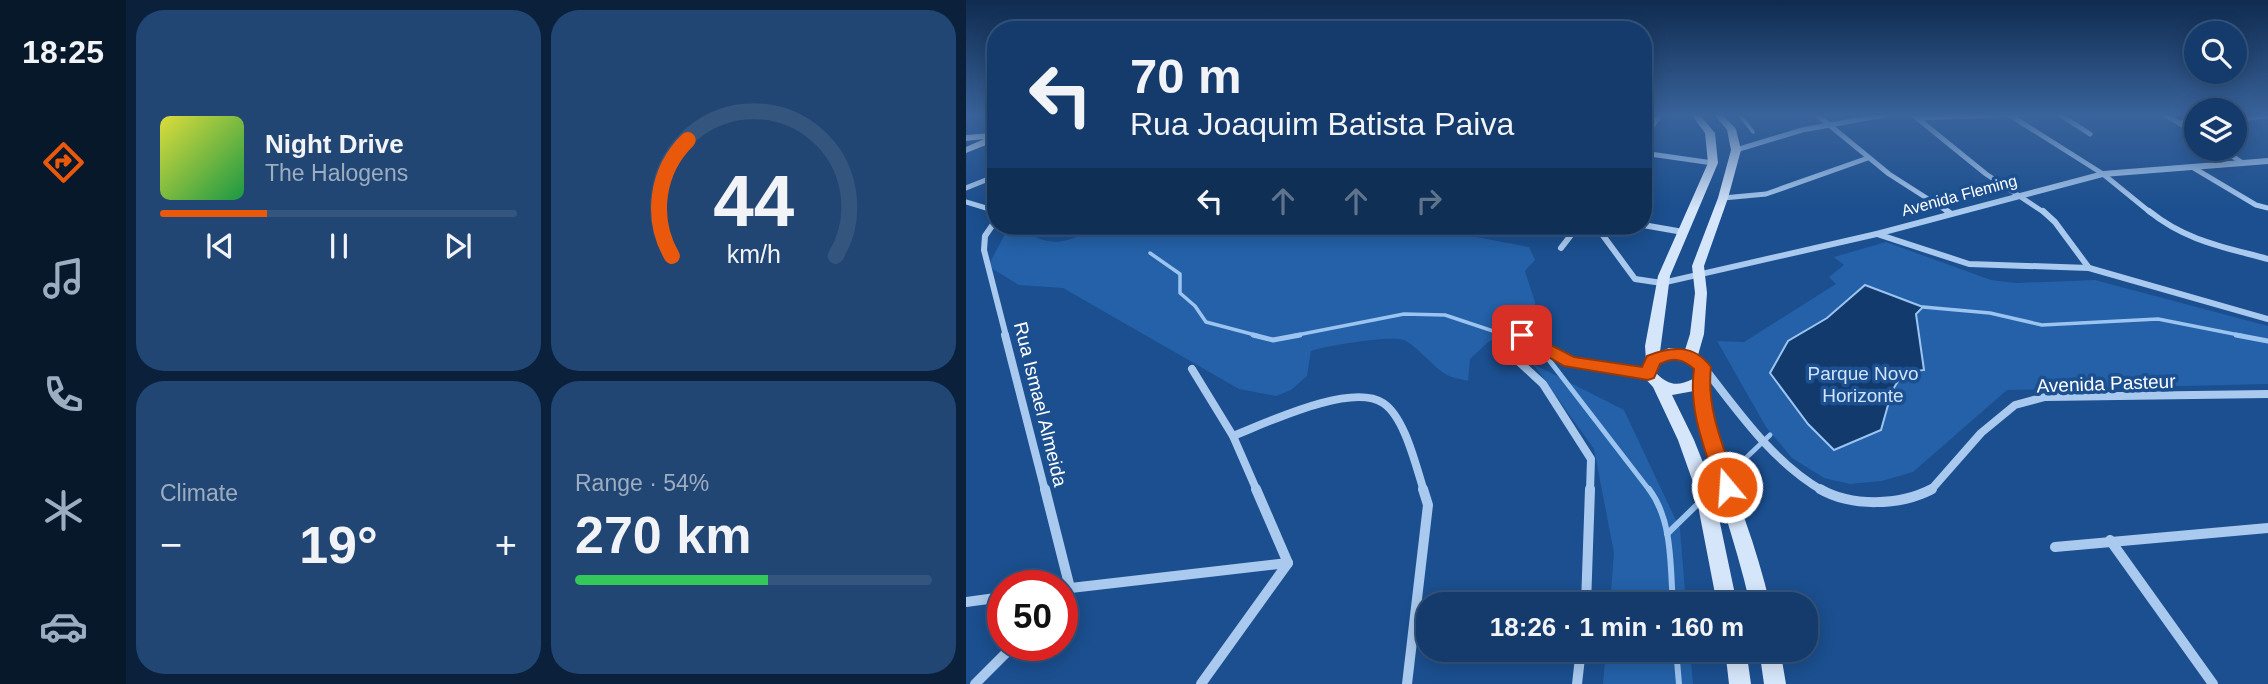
<!DOCTYPE html>
<html lang="en">
<head>
<meta charset="utf-8">
<style>
	body { margin:0; font-family:Arial,sans-serif; background:#214673; color:#f1f3f6; height:100vh; display:flex; flex-direction:column; font-size:26px; white-space:nowrap }
	* { box-sizing:border-box; margin:0 }
	p { font-size:23px; color:#9dadc1 }
	.icon { flex:none; width:38px; height:38px; fill:none; stroke:currentColor; stroke-width:2; stroke-linecap:round; stroke-linejoin:round }
	.map { position:relative; flex:1; overflow:hidden }
	.panel { display:flex; flex-direction:column; gap:10px; padding:10px; background:#0b203b; width:840px }
	.panel>* { flex:none }
	.hud { position:absolute; left:21px; top:21px; width:665px; height:214px; border-radius:28px; box-shadow:0 4px 18px #0003,0 0 0 2px #33557e; background:#143b6b; color:#f1f3f6; overflow:hidden }
	.fabs { position:absolute; left:1218px; top:21px; display:grid; gap:14px }
	.fabs a { display:grid; place-items:center; width:63px; height:63px; border-radius:50%; background:#143b6b; box-shadow:0 4px 18px #0003,0 0 0 2px #33557e; font-size:35px }
	.speed { position:absolute; left:21px; top:570px; display:flex; gap:14px; font-size:35px; font-weight:700; text-align:center }
	.speed>* { display:grid; place-content:center; width:91px; height:91px; border-radius:50%; background:#143b6b; box-shadow:0 4px 18px #0003,0 0 0 2px #33557e; line-height:1 }
	.speed .limit { border:10px solid #d22; background:#fff; color:#111 }
	.pin { position:absolute; display:grid; place-items:center; width:60px; height:60px; color:#fff; margin:-30px; border-radius:14px; box-shadow:0 4px 10px #0006 }
	.me { position:absolute; width:77px; margin:-38px; rotate:342deg; stroke-linejoin:round; filter:drop-shadow(0 0 5px #0008) }
	.turn { display:flex; align-items:center; gap:24px; height:147px; padding:0 28px; font-size:32px }
	.turn .icon { width:91px; height:91px; stroke-width:2.5 }
	.turn b { display:block; font-size:49px; line-height:60px }
	.lanes { display:flex; align-items:center; height:66px; padding:0 28px; background:#0003; justify-content:center; gap:35px; direction:ltr }
	.lanes .off { opacity:.35 }
	.big { font-size:52px; font-weight:600; line-height:1.1 }
	.panel .card { flex:1; display:flex; flex-direction:column; justify-content:center; gap:10px; min-width:0; padding:0 24px; border-radius:28px; background:#214673 }
	.panel .dial { align-items:center; gap:0 }
	.dial svg { height:182px; overflow:visible; fill:none; stroke:#33557e; stroke-width:7; stroke-linecap:round; text-anchor:middle }
	.dial text { fill:#f1f3f6; stroke:none }
	.song { display:flex; align-items:center; gap:21px }
	.cover { width:84px; height:84px; border-radius:10px; background:linear-gradient(135deg,hsl(60 70% 55%),hsl(140 70% 35%)) }
	.played { height:7px; border-radius:4px; background:linear-gradient(90deg,#ea580c 30%,#33557e 30%) }
	.keys { display:flex; justify-content:space-around; direction:ltr }
	.heat { display:flex; justify-content:space-between; align-items:center; font-size:38px; direction:ltr }
	.charge { height:10px; border-radius:5px; background:linear-gradient(90deg,#34c759 54%,#33557e 0) }
	.panel .tiles { flex:1; display:grid; gap:10px; grid-template-columns:repeat(2,1fr) }
	.trip { position:absolute; left:450px; top:592px; width:402px; height:70px; border-radius:28px; background:#143b6b; box-shadow:0 4px 18px #0003,0 0 0 2px #33557e; font-weight:600; line-height:70px; text-align:center }
	main { display:flex; flex:1; min-height:0 }
	.tabs { display:flex; flex-direction:column; width:126px; justify-content:space-around; align-items:center; background:#08182b; color:#9dadc1 }
	.tabs .icon { width:49px; height:49px }
	.tabs .selected { color:#ea580c }
	.tabs b { font-size:32px; color:#f1f3f6 }
	.map>svg:first-child { display:block }
	.green { fill:#2461a8 }
	.water { fill:#123a6d; stroke:#9cc4f0; stroke-width:2 }
	.lines { fill:none; stroke-linecap:round; stroke-linejoin:round }
	.stream-far2 { stroke:#9cc4f0; stroke-width:3.5 }
	.stream-far1 { stroke:#9cc4f0; stroke-width:5 }
	.stream { stroke:#9cc4f0; stroke-width:6 }
	.minor-far3 { stroke:#a9c9ee; stroke-width:5 }
	.minor-far2 { stroke:#a9c9ee; stroke-width:6 }
	.minor-far1 { stroke:#a9c9ee; stroke-width:8 }
	.minor { stroke:#a9c9ee; stroke-width:10 }
	.tertiary { fill:#a9c9ee; fill-rule:evenodd }
	.secondary { fill:#d6e6fa; fill-rule:evenodd }
	.route { fill:#ea580c; stroke:#983908; stroke-width:2 }
	.labels { text-anchor:middle; stroke-width:7; stroke-linejoin:round; paint-order:stroke }
	.far-street-label { font-size:16px; fill:#fff; stroke:#1b4f8f }
	.park-label { font-size:19px; fill:#cfe3fa; stroke:#1b4f8f }
	.street-label { font-size:19px; fill:#fff; stroke:#1b4f8f }
</style>
</head>
<body>
<main>
<nav class="tabs">
<b>18:25</b>
<svg class="icon selected" aria-label="directions" viewBox="0 0 24 24"><path d="M12 3l9 9-9 9-9-9zM9 14v-3h6M13 9l2 2-2 2"/></svg>
<svg class="icon" aria-label="music" viewBox="0 0 24 24"><path d="M9 18V5l10-2v13"/><circle cx="6" cy="18" r="3"/><circle cx="16" cy="16" r="3"/></svg>
<svg class="icon" aria-label="phone" viewBox="0 0 24 24"><path d="M5 4h4l2 5-3 2q2 4 5 5l2-3 5 2v4C11 20 4 13 5 4z"/></svg>
<svg class="icon" aria-label="climate" viewBox="0 0 24 24"><path d="M12 3v18M4 7l16 10M4 17L20 7"/></svg>
<svg class="icon" aria-label="car" viewBox="0 0 24 24"><path d="M5 17H2v-5l4-1 3-4h7l3 4 3 1v5h-3M9 17h6M6 11h13"/><circle cx="7" cy="17" r="2"/><circle cx="17" cy="17" r="2"/></svg>
</nav>
<section class="panel">
<div class="tiles">
<div class="card">
<div class="song"><i class="cover"></i><div><b>Night Drive</b><p>The Halogens</p></div></div>
<div class="played"></div>
<div class="keys"><svg class="icon" aria-label="previous" viewBox="0 0 24 24"><path d="M18 5L8 12l10 7zM5 5v14"/></svg><svg class="icon" aria-label="pause" viewBox="0 0 24 24"><path d="M8 5v14M16 5v14"/></svg><svg class="icon" aria-label="next" viewBox="0 0 24 24"><path d="M6 5l10 7-10 7zM19 5v14"/></svg></div>
</div>
<div class="card dial"><svg viewBox="0 0 100 80">
<path d="M14 69A42 42 0 1 1 86 69"/>
<path d="M14 69A42 42 0 0 1 21 18" stroke="#ea580c"/>
<text x="50" y="56" font-size="32" font-weight="700">44</text>
<text x="50" y="72" font-size="11">km/h</text>
</svg></div>
<div class="card"><p>Climate</p>
<div class="heat"><a>−</a><b class="big">19°</b><a>+</a></div>
</div>
<div class="card"><p>Range · 54%</p><b class="big">270 km</b><div class="charge"></div></div>
</div>
</section>
<div class="map">
<svg width="1302" height="684" viewBox="0 0 1302 684">
	<rect width="100%" height="100%" fill="#1b4f8f"/>
	<g class="green">
		<path d="M136,226H476L495,234L563,247L569,260L559,271L569,302V322L522,342L504,359L502,381C496,379 487,378 481,375C468,368 452,347 438,340C425,335 359,346 345,351L341,376L325,390L310,396L273,389L97,288L53,285L22,266L39,234L59,231C88,251 107,239 136,226Z"/>
		<polygon points="920,242 1025,280 1050,283 1129,280 1302,326 1302,384 1041,390 947,472 916,481 884,484 858,478 826,458 800,427 751,341 778,342 870,284 863,277 878,265 868,257"/>
		<polygon points="567,364 658,410 714,529 720,604 644,604 648,553 628,449"/>
		<polygon points="640,649 724,649 727,684 637,684"/>
	</g>
	<polygon class="water" points="899,285 957,307 950,314 958,370 937,373 926,391 915,430 868,450 842,424 804,373 822,341 861,318"/>
	<g class="lines">
		<g class="stream-far2">
			<polyline points="773,114 787,132"/>
			<polyline points="184,253 214,274 214,293 229,306 240,322 293,336"/>
			<polyline points="957,307 1024,313 1076,325 1192,319 1278,336"/>
			<polyline points="326,336 438,314 479,315 542,336"/>
		</g>
		<g class="stream-far1">
			<polyline points="287,335 307,340 334,335"/>
			<polyline points="537,335 565,344"/>
			<polyline points="1270,335 1302,341"/>
			<polyline points="573,347 684,491"/>
			<polyline points="759,478 804,435"/>
		</g>
		<g class="stream">
			<path d="M683,489C707,521 704,566 707,604"/>
			<polyline points="701,534 735,501"/>
			<polyline points="710,649 713,684"/>
		</g>
		<g class="minor-far3">
			<polyline points="850,114 923,174 984,213"/>
			<polyline points="946,114 1020,174 1079,213"/>
			<polyline points="1042,114 1137,174 1185,213"/>
			<polyline points="1093,114 1124,134"/>
			<polyline points="1198,114 1230,133"/>
			<polyline points="951,118 1057,114"/>
			<polyline points="1269,119 1302,116"/>
			<polyline points="1214,123 1230,122"/>
			<polyline points="677,138 695,114"/>
			<polyline points="1255,149 1277,163"/>
			<polyline points="770,150 836,130 924,114"/>
			<polyline points="677,153 747,163"/>
			<polyline points="1226,167 1290,205 1302,208"/>
			<polyline points="0,188 30,176"/>
			<polyline points="757,198 800,194 902,158"/>
			<polyline points="0,202 30,211"/>
		</g>
		<g class="minor-far2">
			<polyline points="981,211 984,213"/>
			<polyline points="1077,211 1089,222 1123,268 1302,319"/>
			<path d="M1183,211C1220,241 1258,247 1302,259"/>
			<polyline points="30,220 19,236 18,250 40,336"/>
			<polyline points="677,225 717,232"/>
			<polyline points="630,226 669,279 696,283"/>
			<polyline points="911,234 1003,264 1123,268"/>
			<polyline points="595,248 612,226"/>
			<polyline points="546,336 558,336"/>
		</g>
		<g class="minor-far1">
			<polyline points="39,335 79,491"/>
			<polyline points="226,369 267,436 291,491"/>
			<path d="M739,369C774,414 807,462 857,491"/>
			<path d="M267,436C300,423 385,382 417,403C439,417 450,467 458,491"/>
			<polyline points="624,491 625,459 577,384 537,347 541,337 556,335 604,362 682,374"/>
			<polyline points="964,491 1015,433 1049,405 1079,397 1302,394"/>
		</g>
		<g class="minor">
			<polyline points="79,489 104,588"/>
			<path d="M854,489C885,507 934,506 966,489"/>
			<polyline points="1144,540 1247,684"/>
			<polyline points="1089,547 1302,528"/>
			<polyline points="96,589 322,563"/>
			<polyline points="0,602 37,597"/>
			<polyline points="620,604 624,489"/>
			<polyline points="9,684 47,646"/>
			<polyline points="235,684 322,563 290,489"/>
			<polyline points="441,684 462,505 457,489"/>
			<polyline points="611,684 615,649"/>
		</g>
		<polygon class="tertiary" points="1302,158 1302,164 1137,177 911,237 696,286 690,283 696,280 910,231 1137,171"/>
		<g class="secondary">
			<path d="M725,114H733L749,133L752,163L704,276L694,352L703,348L719,350L724,334L729,293L726,266L752,198L765,150L761,130L748,114H756L770,129L775,150L762,198L738,266L741,293L738,334L732,355L744,367C736,410 766,478 779,520C789,548 797,575 804,604H784C768,532 739,464 728,391L706,395L728,440L746,485L771,604H751L728,485L712,440L687,387L675,374L680,360L679,346L692,276L742,163L739,133ZM704,358L720,360L729,368L727,379C711,387 702,385 690,373L693,363Z"/>
			<polygon points="25,133 30,135 30,141 0,153 0,147 18,139 0,141 0,135"/>
			<polygon points="759,649 780,649 785,684 763,684"/>
			<polygon points="793,649 814,649 820,684 798,684"/>
		</g>
	</g>
	<linearGradient id="sky" x2="0" y2="1"><stop stop-color="#0f2b4f"/><stop offset="0.55" stop-color="#39639b"/><stop offset="1" stop-color="#39639b" stop-opacity="0"/></linearGradient>
	<rect width="1302" height="209" fill="url(#sky)"/>
	<path class="route" d="M556,330L608,357L676,367L681,356C705,346 728,344 745,367C740,409 758,448 771,487L768,493L761,495L754,493L751,487C739,449 722,410 728,369C717,359 708,357 694,364L688,378L682,380L598,366L550,338L548,335Z"/>
	<g class="labels">
		<g class="far-street-label">
			<text transform="translate(993 195) rotate(-15)" y="6">Avenida Fleming</text>
		</g>
		<g class="park-label">
			<text x="897" y="380">Parque Novo<tspan x="897" dy="22">Horizonte</tspan></text>
		</g>
		<g class="street-label">
			<text transform="translate(1140 383) rotate(-2)" y="7">Avenida Pasteur</text>
			<text transform="translate(75 404) rotate(76)" y="7">Rua Ismael Almeida</text>
		</g>
	</g>
</svg>
<div class="fabs">
<a><svg class="icon" aria-label="search" viewBox="0 0 24 24"><circle cx="10" cy="10" r="6"/><path d="M15 15l6 6"/></svg></a>
<a><svg class="icon" aria-label="layers" viewBox="0 0 24 24"><path d="M12 4l9 5-9 5-9-5zM3 14l9 5 9-5"/></svg></a>
</div>
<div class="speed"><div class="limit">50</div></div>
<div class="pin" style="left:556px;top:335px;background:#d93025"><svg class="icon" aria-label="arrive" viewBox="0 0 24 24"><path d="M6 21V4h12l-3 4 3 4H6"/></svg></div>
<svg class="me" style="left:761px;top:487px" viewBox="-20 -20 40 40"><circle r="17" fill="#ea580c" stroke="#fff" stroke-width="3"/><path d="M0-11L8 9 0 5-8 9z" fill="#fff"/></svg>
<div class="trip">18:26 · 1 min · 160 m</div>
<div class="hud">
<div class="turn"><svg class="icon" aria-label="left" viewBox="0 0 24 24"><path d="M17 20v-9H6M10 6l-5 5 5 5"/></svg><div><b>70 m</b>Rua Joaquim Batista Paiva</div></div>
<div class="lanes"><svg class="icon" aria-label="left" viewBox="0 0 24 24"><path d="M17 20v-9H6M10 6l-5 5 5 5"/></svg><svg class="icon off" aria-label="ahead" viewBox="0 0 24 24"><path d="M12 20V5M6 11l6-6 6 6"/></svg><svg class="icon off" aria-label="ahead" viewBox="0 0 24 24"><path d="M12 20V5M6 11l6-6 6 6"/></svg><svg class="icon off" aria-label="right" viewBox="0 0 24 24"><path d="M7 20v-9h11M14 6l5 5-5 5"/></svg></div>
</div>
</div>
</main>
</body>
</html>
